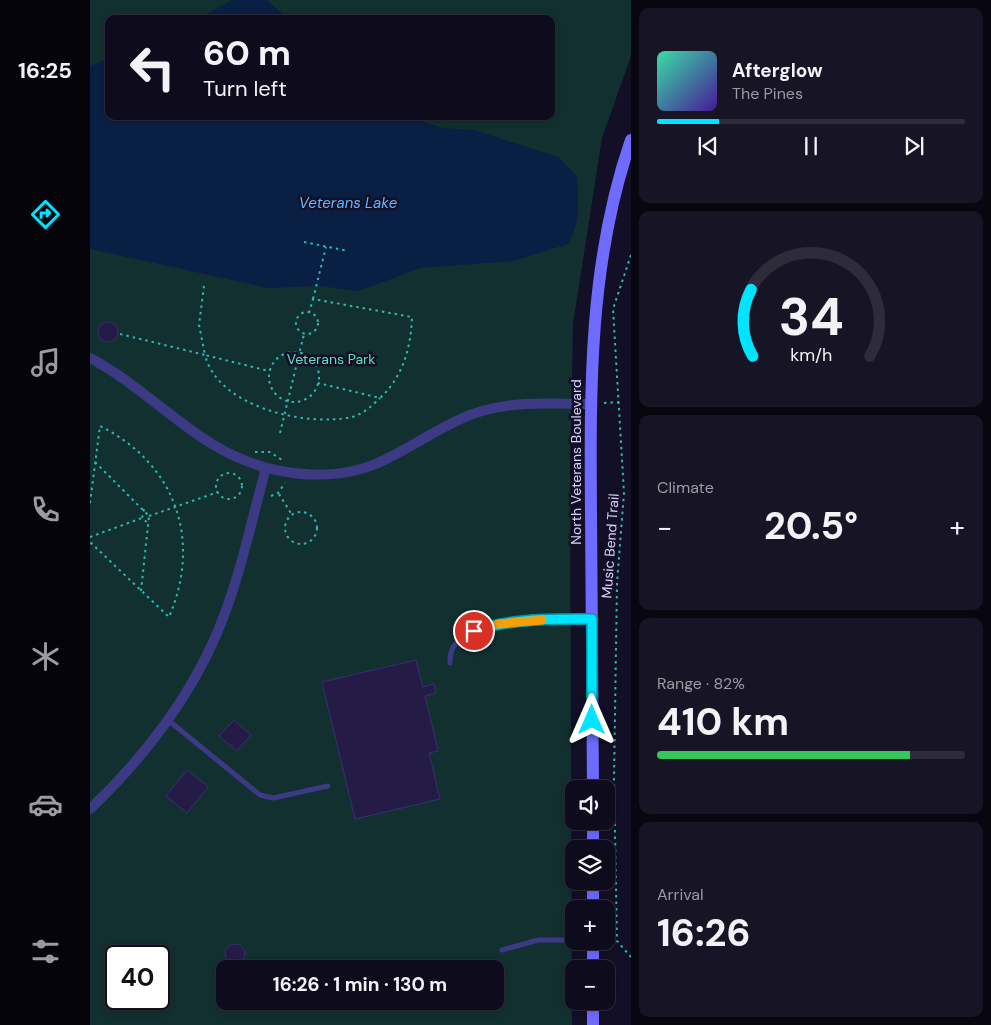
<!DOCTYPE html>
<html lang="en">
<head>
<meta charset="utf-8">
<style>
	body { margin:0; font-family:"DM Sans",sans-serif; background:#171425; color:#f1f3f6; height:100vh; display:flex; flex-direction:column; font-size:19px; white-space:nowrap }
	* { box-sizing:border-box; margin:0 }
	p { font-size:16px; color:#9b9ba3 }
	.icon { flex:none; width:28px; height:28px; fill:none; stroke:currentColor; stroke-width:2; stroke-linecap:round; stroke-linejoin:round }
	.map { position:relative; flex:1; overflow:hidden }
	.sheet { display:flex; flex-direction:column; gap:8px; padding:8px; background:#08060f; width:360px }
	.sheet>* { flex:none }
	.banner { position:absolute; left:15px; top:15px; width:450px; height:105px; border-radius:10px; box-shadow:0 2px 8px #0003,0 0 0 1px #2e2b3b; background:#0e0b1c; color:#f1f3f6; overflow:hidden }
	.tools { position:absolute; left:475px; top:780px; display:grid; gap:10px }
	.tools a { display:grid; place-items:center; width:50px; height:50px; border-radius:10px; background:#0e0b1c; box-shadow:0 2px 8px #0003,0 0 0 1px #2e2b3b; font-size:25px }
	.speed { position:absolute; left:15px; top:945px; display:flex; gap:10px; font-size:25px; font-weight:700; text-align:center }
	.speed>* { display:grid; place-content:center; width:65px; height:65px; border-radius:50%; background:#0e0b1c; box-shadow:0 2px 8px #0003,0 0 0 1px #2e2b3b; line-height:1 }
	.speed .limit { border:2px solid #111; border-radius:8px; background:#fff; color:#111 }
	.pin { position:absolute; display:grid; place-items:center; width:42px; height:42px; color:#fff; margin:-21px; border:2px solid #fff; border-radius:50%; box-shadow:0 1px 5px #0007 }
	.me { position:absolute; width:55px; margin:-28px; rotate:0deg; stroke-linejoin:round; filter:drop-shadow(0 0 4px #0008) }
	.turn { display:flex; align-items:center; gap:18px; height:105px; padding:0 15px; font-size:22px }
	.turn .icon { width:65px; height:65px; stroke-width:2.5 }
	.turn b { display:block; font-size:35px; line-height:42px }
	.big { font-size:38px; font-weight:700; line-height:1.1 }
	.sheet .card { flex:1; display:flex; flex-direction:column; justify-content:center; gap:8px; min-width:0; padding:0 18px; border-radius:10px; background:#171425 }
	.sheet .dial { align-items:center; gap:0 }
	.dial svg { height:130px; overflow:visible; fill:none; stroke:#2e2b3b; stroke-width:7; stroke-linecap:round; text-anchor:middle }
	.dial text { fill:#f1f3f6; stroke:none }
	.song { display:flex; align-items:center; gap:15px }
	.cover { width:60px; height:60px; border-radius:8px; background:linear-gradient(135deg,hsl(160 70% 55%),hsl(260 70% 35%)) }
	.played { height:5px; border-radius:2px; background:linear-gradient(90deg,#00e5ff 20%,#2e2b3b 20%) }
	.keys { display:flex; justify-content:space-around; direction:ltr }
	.heat { display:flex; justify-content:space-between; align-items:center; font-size:28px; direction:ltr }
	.charge { height:8px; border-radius:4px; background:linear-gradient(90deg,#34c759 82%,#2e2b3b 0) }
	.trip { position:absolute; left:126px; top:960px; width:288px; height:50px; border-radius:10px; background:#0e0b1c; box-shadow:0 2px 8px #0003,0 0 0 1px #2e2b3b; font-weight:700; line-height:50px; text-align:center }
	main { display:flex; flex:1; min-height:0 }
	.menu { display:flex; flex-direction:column; width:90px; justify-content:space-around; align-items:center; background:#06040b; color:#9b9ba3 }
	.menu .icon { width:35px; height:35px }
	.menu .current { color:#00e5ff }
	.menu b { font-size:22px; color:#f1f3f6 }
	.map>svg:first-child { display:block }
	.green { fill:#12302f; fill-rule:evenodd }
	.water { fill:#0a1f44 }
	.building { fill:#241b47; stroke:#3b2d73 }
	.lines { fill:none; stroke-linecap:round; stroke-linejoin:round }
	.path { stroke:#2fb8b0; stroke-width:2; stroke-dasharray:2.5 4; stroke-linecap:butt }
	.lane { stroke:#3d3a85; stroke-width:5 }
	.street { stroke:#3d3a85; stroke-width:10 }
	.secondary { stroke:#6f6bff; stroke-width:12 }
	.route-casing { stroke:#0095a6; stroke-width:12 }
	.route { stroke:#00e5ff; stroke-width:9 }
	.slow { stroke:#f59e0b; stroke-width:9 }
	.labels { text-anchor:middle; stroke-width:5; stroke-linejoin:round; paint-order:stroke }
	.park-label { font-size:14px; fill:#5fe0c0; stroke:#130f26 }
	.street-label { font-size:14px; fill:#d9d4ff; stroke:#130f26 }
	.water-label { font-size:15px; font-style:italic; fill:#62b6ff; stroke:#130f26 }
</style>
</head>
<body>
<main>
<nav class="menu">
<b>16:25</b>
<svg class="icon current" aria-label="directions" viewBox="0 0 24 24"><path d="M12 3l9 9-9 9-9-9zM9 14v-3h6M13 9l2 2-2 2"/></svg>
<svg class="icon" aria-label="music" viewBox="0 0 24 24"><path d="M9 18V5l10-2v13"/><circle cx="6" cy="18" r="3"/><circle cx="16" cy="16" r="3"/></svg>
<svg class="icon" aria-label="phone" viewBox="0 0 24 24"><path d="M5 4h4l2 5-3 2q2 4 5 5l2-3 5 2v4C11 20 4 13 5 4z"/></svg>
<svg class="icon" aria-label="climate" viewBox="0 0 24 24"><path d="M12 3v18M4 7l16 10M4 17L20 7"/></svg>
<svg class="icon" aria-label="car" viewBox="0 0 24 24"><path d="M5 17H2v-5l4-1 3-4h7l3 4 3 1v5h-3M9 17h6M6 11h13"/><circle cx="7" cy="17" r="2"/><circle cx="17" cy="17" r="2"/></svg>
<svg class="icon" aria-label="filters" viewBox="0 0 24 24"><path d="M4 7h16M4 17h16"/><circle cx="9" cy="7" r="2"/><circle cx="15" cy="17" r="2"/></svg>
</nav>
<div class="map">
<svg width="541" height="1025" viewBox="0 0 541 1025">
	<rect width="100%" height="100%" fill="#130f26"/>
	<path class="green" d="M0,0H541V56L512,138L483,324L480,466L482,1025H0ZM19,19H461V116H19ZM26,956H69V999H26ZM135,969H405V1001H135Z"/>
	<g class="water">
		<polygon points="142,0 177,0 198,19 114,19 117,14"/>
		<path d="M19,58V116H317L352,128L384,130L468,157L487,176C488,201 491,222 478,244L424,261L331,268L268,291L230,286L178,288L0,249V66Z"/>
	</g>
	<g class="building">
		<circle cx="18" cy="332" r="10"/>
		<polygon points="326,660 333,687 344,684 346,693 335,696 348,751 339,753 350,799 265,819 232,682"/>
		<polygon points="144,720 161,735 147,751 129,736"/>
		<polygon points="97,770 118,787 97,813 76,796"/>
		<circle cx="145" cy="954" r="10"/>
	</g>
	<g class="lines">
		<g class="path">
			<polyline points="214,242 258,251"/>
			<polyline points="541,255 523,309 534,493 527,583 524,779 527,941 541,957"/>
			<polyline points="114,286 109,325 115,355 179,371"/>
			<polyline points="223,299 236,247"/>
			<circle cx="217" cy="323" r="11"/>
			<path d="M219,313L223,299L322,317C321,347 313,377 290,398L228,383"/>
			<path d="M30,334L115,355C128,407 215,427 262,417C273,414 282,406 290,398"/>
			<circle cx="204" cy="377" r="25"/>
			<polyline points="514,403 529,402"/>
			<polyline points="190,433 214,334"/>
			<polyline points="165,452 180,452 192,460"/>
			<polyline points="5,462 59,516 51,591"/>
			<circle cx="139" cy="486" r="13"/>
			<polyline points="189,494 202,515"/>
			<polyline points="181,496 188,493 195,483"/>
			<path d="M0,503L10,426C86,464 112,540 79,617L0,542"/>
			<polyline points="54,509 52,518 59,524"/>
			<circle cx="211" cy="528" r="16"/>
			<polyline points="59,516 128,492"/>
			<polyline points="0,537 52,518"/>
		</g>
		<g class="lane">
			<path d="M360,663C356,613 470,619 501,619"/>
			<polyline points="78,720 170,795 183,798 238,786"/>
			<polyline points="412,950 448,940 484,940"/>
		</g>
		<g class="street">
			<path d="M0,358C54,386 99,439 154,460C194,477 249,481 290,462C321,448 349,427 380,415C418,400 461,404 500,404"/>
			<path d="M0,809C56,756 106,690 133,618C152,569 162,518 176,468"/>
		</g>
		<g class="secondary">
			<path d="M503,789C502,697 502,605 501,513C500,387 499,261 541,140"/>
			<polyline points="503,821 503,849"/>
			<polyline points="503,881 503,909"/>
			<polyline points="503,941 503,969"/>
			<polyline points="503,1001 503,1025"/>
		</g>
	</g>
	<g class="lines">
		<g class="route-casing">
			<path id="route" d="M384,631C422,618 462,619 502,619V720"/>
		</g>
		<use href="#route" class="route"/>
		<polyline class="slow" points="408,624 452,620"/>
	</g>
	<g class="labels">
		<g class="park-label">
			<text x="241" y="364">Veterans Park</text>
		</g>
		<g class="street-label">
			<text transform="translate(486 462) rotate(-90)" y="5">North Veterans Boulevard</text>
			<text transform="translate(520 546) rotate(-86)" y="5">Music Bend Trail</text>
		</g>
		<g class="water-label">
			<text x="258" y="208">Veterans Lake</text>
		</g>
	</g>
</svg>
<div class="tools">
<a><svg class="icon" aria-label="sound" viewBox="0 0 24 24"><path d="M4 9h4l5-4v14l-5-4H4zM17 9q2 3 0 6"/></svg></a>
<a><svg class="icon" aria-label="layers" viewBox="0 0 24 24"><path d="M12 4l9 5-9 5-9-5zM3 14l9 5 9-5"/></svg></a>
<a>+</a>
<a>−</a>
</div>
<div class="speed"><div class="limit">40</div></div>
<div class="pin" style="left:384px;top:631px;background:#d93025"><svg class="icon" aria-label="arrive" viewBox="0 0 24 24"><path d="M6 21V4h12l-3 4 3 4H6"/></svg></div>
<svg class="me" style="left:502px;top:720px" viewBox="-20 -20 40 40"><path d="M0-17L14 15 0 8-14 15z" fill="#00e5ff" stroke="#fff" stroke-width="4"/></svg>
<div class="trip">16:26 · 1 min · 130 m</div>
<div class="banner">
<div class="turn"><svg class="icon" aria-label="left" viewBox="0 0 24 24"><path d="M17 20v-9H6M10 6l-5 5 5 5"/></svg><div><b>60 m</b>Turn left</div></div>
</div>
</div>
<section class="sheet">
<div class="card">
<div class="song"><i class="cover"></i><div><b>Afterglow</b><p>The Pines</p></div></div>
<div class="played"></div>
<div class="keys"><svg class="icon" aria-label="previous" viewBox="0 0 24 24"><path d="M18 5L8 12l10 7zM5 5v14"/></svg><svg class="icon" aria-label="pause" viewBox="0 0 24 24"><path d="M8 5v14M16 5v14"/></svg><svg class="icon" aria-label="next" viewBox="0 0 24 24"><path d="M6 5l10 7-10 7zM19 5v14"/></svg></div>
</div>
<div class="card dial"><svg viewBox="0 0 100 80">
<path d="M14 69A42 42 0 1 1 86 69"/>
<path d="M14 69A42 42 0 0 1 13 28" stroke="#00e5ff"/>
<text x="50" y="56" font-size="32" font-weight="700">34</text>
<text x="50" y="72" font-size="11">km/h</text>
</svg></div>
<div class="card"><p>Climate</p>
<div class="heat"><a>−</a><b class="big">20.5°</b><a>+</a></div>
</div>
<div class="card"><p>Range · 82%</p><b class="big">410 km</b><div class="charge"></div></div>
<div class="card"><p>Arrival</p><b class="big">16:26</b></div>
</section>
</main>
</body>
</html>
